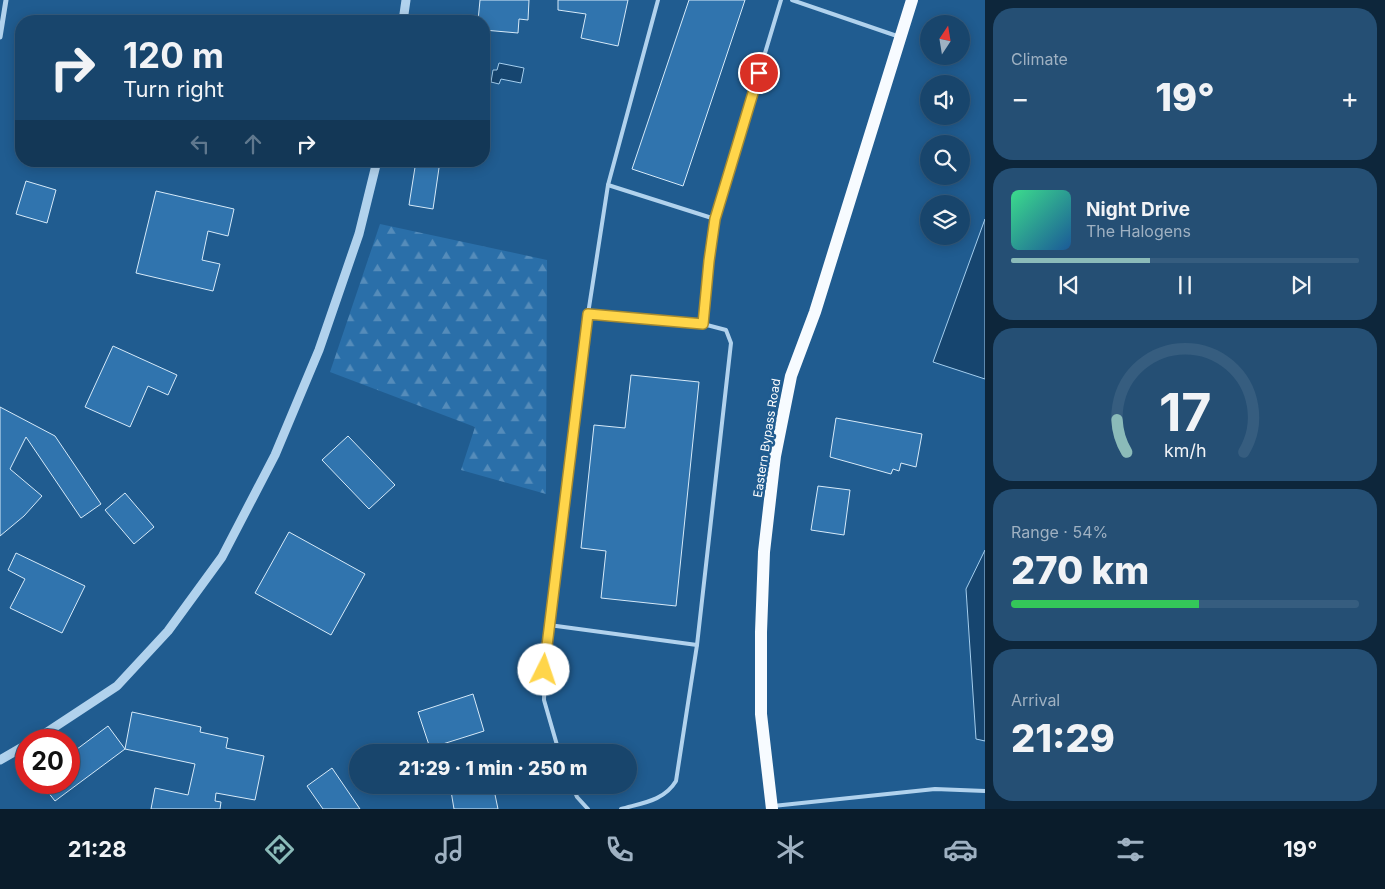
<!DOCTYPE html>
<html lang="en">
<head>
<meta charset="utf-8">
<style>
	body { margin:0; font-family:Inter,sans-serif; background:#254f74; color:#f1f3f6; height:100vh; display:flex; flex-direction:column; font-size:19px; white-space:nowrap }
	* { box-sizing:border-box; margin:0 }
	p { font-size:16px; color:#9fb1c2 }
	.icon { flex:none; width:28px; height:28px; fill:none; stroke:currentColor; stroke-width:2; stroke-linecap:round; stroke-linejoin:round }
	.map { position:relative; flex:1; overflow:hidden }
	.panel { display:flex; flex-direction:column; gap:8px; padding:8px; background:#0d263b; width:400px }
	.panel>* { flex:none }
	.banner { position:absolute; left:15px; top:15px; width:475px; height:152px; border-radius:20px; box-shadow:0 2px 12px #0003,0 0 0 1px #365d7f; background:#18456c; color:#f1f3f6; overflow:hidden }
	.needle { width:32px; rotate:12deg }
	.fabs { position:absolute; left:920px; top:15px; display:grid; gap:10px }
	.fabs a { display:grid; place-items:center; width:50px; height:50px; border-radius:50%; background:#18456c; box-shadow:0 2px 12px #0003,0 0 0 1px #365d7f; font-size:25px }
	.speed { position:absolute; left:15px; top:729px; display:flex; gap:10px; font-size:25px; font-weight:700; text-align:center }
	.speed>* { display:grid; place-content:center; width:65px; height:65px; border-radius:50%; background:#18456c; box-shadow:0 2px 12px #0003,0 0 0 1px #365d7f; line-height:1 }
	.speed .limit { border:8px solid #d22; background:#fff; color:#111 }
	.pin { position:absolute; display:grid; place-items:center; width:42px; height:42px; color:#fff; margin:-21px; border:2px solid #fff; border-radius:50%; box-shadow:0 1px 5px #0007 }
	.me { position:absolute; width:55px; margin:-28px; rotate:4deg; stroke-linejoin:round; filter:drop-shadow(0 0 4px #0008) }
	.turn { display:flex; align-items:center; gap:18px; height:105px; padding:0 25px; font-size:22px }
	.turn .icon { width:65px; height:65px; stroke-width:2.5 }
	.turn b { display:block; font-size:35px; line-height:42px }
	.lanes { display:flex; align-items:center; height:48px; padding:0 25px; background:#0003; justify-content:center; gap:25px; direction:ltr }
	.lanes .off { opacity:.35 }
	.big { font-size:38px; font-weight:800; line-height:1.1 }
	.panel .widget { flex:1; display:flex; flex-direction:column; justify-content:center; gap:8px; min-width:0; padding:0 18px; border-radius:20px; background:#254f74 }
	.panel .dial { align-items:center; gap:0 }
	.dial svg { height:130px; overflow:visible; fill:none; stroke:#365d7f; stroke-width:7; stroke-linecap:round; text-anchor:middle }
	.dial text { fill:#f1f3f6; stroke:none }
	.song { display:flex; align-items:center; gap:15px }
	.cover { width:60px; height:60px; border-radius:8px; background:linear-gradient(135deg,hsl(150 70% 55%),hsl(210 70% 35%)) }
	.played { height:5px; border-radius:2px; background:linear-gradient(90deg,#8bbbb9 40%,#365d7f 40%) }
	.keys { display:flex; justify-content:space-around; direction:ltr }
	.heat { display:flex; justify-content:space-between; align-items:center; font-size:28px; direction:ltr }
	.charge { height:8px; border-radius:4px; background:linear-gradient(90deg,#34c759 54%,#365d7f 0) }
	.trip { position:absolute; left:349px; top:744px; width:288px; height:50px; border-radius:25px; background:#18456c; box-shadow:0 2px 12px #0003,0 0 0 1px #365d7f; font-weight:800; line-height:50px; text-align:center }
	.tabs { display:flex; height:80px; justify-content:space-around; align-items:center; background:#0a1c2b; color:#9fb1c2 }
	.tabs .icon { width:35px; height:35px }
	.tabs .on { color:#8bbbb9 }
	.tabs b { font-size:22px; color:#f1f3f6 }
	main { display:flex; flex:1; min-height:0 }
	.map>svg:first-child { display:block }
	.forest { fill:url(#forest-firs) }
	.water { fill:#16456f; stroke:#a4ceee }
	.building { fill:#3074ae; stroke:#d6eaf9 }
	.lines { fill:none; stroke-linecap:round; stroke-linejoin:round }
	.service { stroke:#b1d2ed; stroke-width:4 }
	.minor { stroke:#b1d2ed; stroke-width:5 }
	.tertiary { stroke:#b1d2ed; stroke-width:9 }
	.primary { stroke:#f7fbff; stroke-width:12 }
	.route-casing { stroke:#a68a30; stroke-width:12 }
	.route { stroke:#ffd54a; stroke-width:9 }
	.labels { text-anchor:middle; stroke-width:5; stroke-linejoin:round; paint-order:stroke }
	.street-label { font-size:12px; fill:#fff; stroke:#205c90 }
</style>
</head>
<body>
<main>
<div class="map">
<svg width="985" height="809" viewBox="0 0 985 809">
	<defs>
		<pattern id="forest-firs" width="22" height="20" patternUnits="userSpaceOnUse" patternTransform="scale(1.25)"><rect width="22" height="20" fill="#2a6fa9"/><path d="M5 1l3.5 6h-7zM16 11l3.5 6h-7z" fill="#558cba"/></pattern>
	</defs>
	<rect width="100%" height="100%" fill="#205c90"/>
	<polygon class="forest" points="380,224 547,260 546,494 461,470 475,427 330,372"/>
	<g class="water">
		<polygon points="499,63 524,68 521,83 501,79 499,84 491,82 493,70 497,70"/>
		<polygon points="985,219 985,379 933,362"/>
		<polygon points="985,550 985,741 976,739 966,589"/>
	</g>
	<g class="building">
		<polygon points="480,0 529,0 528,20 519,19 518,33 484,30 484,21 478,21"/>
		<polygon points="558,0 628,0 618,46 581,38 586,14 558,10"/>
		<polygon points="689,0 745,0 683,186 632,169"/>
		<polygon points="416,161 440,161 433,209 409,205"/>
		<polygon points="26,181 56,190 47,223 16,214"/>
		<polygon points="156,191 234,209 228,236 208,231 202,260 220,264 213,291 136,273"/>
		<polygon points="113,346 177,375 168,395 148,386 130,427 85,407"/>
		<polygon points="631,375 699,382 676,606 601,598 606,551 581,548 594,425 625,428"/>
		<polygon points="0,407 55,436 101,504 81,518 26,437 10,469 42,496 24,516 0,536"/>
		<polygon points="836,418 922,434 916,467 901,463 899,471 893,469 891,474 830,457"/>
		<polygon points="348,436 395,485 369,509 322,460"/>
		<polygon points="818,486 850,490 844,535 811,530"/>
		<polygon points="125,493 154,527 134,544 105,510"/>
		<polygon points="289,532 365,574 331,635 255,593"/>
		<polygon points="16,553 85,586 62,633 10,608 25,579 8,570"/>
		<polygon points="473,694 484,731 430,748 418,712"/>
		<polygon points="132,712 201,727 200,732 228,738 226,748 264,756 255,800 216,793 215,801 221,802 220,809 151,809 155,788 188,795 195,764 125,749"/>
		<polygon points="108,726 125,749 55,801 40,782 69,782 69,755"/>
		<polygon points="332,768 360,809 323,809 307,786"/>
		<polygon points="450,785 493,785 498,809 454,809"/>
	</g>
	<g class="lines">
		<g class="service">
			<polyline points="792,0 897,36"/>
			<polyline points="608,185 715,219"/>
			<path d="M588,314L703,324L726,330L731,343L697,645L676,781C664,801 642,803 621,809"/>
			<polyline points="703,324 715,219 781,0"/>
			<polyline points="549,625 697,645"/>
			<polyline points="559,752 544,700 545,654 588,314 608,185 658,0"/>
			<polyline points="572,785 577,797 588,809"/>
			<polyline points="773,806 935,789 985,791"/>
		</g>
		<polyline class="minor" points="0,37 6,0"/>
		<g class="tertiary">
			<polyline points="403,21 406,0"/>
			<polyline points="35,740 117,686 168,631 222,557 275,455 319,350 359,234 377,161"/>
			<polyline points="0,760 26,745"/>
		</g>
		<polyline class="primary" points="772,809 761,714 761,632 764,552 775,456 791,376 815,312 912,0"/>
	</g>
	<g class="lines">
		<g class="route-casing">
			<polyline id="route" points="544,670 588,314 703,324 709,261 715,219 759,73"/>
		</g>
		<use href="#route" class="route"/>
	</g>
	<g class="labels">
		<g class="street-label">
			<text transform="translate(767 438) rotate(-81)" y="4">Eastern Bypass Road</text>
		</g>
	</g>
</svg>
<div class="fabs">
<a><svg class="needle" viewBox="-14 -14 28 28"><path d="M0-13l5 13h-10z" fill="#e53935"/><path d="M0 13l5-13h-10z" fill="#9fb1c2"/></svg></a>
<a><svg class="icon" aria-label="sound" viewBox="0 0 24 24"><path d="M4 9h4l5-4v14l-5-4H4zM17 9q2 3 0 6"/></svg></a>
<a><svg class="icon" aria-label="search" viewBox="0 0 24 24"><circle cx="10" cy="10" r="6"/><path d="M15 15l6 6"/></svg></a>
<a><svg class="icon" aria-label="layers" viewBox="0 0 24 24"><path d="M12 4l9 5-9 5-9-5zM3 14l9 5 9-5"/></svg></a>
</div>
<div class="speed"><div class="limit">20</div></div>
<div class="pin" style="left:759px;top:73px;background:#d93025"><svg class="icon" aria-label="arrive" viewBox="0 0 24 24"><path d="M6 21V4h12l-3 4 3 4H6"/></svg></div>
<svg class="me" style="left:544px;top:670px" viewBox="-20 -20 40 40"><circle r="19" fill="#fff"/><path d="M0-13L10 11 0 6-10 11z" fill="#ffd54a"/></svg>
<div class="trip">21:29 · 1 min · 250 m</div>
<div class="banner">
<div class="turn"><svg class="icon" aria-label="right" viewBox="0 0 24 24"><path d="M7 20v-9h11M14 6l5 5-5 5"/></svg><div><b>120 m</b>Turn right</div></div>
<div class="lanes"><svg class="icon off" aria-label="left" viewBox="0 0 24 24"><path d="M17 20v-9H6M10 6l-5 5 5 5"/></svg><svg class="icon off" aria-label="ahead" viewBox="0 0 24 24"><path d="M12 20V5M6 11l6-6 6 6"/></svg><svg class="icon" aria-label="right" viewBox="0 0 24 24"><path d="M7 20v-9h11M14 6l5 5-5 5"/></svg></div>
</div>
</div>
<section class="panel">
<div class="widget"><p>Climate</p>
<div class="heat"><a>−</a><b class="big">19°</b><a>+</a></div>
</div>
<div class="widget">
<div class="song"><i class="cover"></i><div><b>Night Drive</b><p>The Halogens</p></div></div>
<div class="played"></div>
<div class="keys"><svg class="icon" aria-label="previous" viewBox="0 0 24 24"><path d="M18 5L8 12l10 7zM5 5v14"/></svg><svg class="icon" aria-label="pause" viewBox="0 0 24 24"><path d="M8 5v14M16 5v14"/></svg><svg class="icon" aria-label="next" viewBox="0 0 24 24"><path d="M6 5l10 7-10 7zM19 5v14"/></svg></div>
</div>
<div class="widget dial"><svg viewBox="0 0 100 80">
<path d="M14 69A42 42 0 1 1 86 69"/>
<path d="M14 69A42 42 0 0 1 8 49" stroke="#8bbbb9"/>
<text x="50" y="56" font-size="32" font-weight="700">17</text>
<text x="50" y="72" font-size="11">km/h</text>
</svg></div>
<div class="widget"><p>Range · 54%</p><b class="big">270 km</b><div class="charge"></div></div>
<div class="widget"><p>Arrival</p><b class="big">21:29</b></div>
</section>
</main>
<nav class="tabs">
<b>21:28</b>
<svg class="icon on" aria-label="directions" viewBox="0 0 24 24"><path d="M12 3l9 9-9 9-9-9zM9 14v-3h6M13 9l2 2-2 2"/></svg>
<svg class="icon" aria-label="music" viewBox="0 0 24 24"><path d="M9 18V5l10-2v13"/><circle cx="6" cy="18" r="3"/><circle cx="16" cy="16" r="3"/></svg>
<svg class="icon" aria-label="phone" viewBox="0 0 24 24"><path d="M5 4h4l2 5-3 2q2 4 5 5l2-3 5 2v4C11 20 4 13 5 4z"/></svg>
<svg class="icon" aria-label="climate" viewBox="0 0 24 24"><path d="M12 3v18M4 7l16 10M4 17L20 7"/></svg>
<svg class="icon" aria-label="car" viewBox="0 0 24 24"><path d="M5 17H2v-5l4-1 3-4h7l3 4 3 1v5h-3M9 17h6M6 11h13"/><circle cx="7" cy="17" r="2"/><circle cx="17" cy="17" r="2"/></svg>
<svg class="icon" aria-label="filters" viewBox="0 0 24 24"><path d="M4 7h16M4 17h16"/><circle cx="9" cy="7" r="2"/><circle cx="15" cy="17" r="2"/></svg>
<b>19°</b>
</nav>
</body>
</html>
